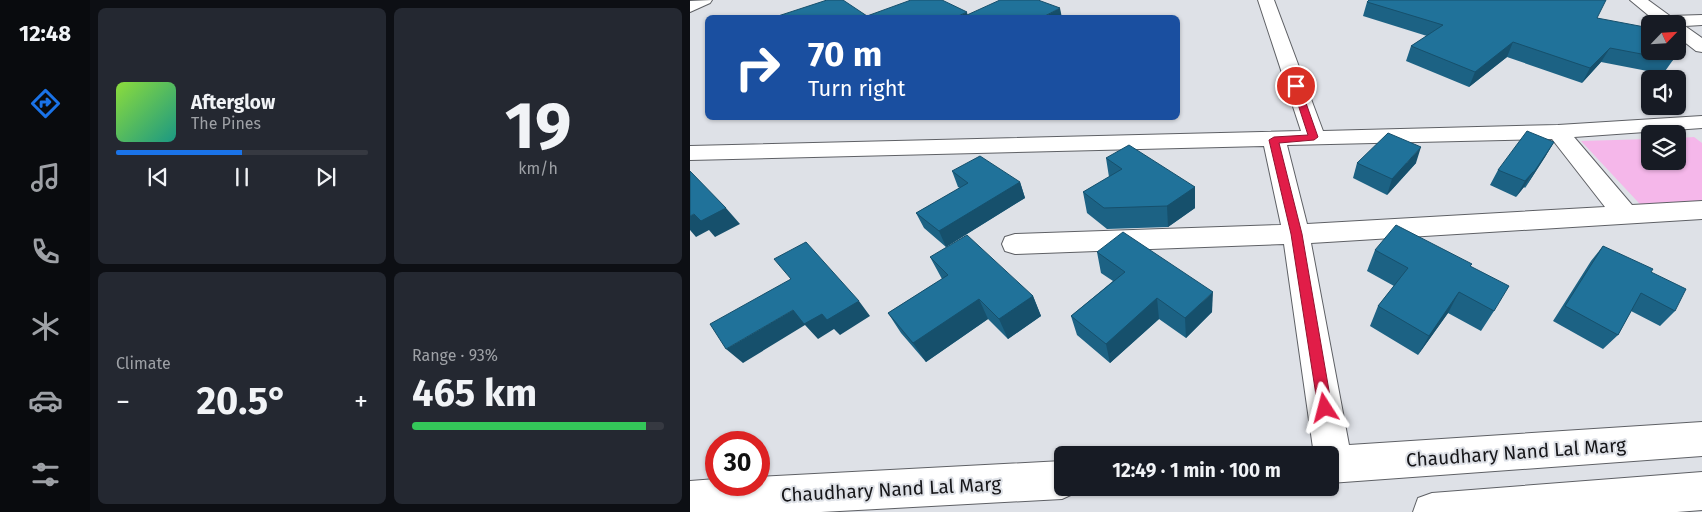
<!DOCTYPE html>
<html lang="en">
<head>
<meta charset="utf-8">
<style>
	body { margin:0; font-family:"Fira Sans",sans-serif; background:#242831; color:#f1f3f6; height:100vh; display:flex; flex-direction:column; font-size:19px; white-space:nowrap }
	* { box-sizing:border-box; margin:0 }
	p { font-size:16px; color:#9ea1a6 }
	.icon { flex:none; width:28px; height:28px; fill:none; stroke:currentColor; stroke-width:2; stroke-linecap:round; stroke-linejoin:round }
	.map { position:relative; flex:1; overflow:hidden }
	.details { display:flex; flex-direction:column; gap:8px; padding:8px; background:#0d0f14; width:600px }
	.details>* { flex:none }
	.guide { position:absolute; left:15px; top:15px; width:475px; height:105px; border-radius:8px; box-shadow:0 1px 4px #0004; background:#1a4fa0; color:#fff; overflow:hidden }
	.needle { width:32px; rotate:65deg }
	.buttons { position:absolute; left:951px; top:15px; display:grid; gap:10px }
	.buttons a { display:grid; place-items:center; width:45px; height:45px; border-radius:8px; background:#171b24; box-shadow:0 1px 4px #0004; font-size:25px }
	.speed { position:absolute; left:15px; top:431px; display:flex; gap:10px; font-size:25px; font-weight:700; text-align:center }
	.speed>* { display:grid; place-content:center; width:65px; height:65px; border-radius:50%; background:#171b24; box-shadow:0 1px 4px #0004; line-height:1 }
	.speed .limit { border:8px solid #d22; background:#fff; color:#111 }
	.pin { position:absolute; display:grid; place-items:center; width:42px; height:42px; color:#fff; margin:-21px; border:2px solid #fff; border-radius:50%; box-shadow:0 1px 5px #0007 }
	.me { position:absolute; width:55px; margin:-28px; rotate:351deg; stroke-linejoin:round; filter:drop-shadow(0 0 4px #0008) }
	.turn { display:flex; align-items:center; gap:18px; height:105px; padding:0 20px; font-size:22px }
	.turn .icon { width:65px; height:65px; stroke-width:2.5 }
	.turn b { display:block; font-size:35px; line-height:42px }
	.big { font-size:38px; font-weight:700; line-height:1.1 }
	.details .widget { flex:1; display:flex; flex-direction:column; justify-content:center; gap:8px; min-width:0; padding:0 18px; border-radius:8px; background:#242831 }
	.details .dial { align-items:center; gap:0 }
	.dial b { font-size:65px; line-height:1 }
	.song { display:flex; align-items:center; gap:15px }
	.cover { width:60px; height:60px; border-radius:8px; background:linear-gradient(135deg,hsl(90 70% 55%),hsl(170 70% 35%)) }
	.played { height:5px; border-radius:2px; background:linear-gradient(90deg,#1a73e8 50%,#363941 50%) }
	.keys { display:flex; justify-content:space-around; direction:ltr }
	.heat { display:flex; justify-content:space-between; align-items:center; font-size:28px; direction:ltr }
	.charge { height:8px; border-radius:4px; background:linear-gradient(90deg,#34c759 93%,#363941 0) }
	.details .tiles { flex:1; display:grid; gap:8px; grid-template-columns:repeat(2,1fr) }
	.trip { position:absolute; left:364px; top:446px; width:285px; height:50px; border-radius:8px; background:#171b24; box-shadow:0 1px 4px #0004; font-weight:700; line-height:50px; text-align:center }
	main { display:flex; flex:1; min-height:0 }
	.menu { display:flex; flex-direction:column; width:90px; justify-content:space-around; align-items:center; background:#090b0e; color:#9ea1a6 }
	.menu .icon { width:35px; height:35px }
	.menu .current { color:#1a73e8 }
	.menu b { font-size:22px; color:#f1f3f6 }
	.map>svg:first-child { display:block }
	.green { fill:#f5b7ea }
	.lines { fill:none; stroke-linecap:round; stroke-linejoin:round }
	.minor-casing { stroke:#5e6065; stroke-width:2 }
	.minor { fill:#fff; fill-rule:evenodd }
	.wall { fill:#1c6284 }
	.shaded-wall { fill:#16506c }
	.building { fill:#20729a; stroke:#16506c }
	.route { fill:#e11d48; stroke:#92132f }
	.labels { text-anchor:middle; stroke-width:4; stroke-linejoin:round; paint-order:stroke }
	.near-street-label { font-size:19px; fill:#161619; stroke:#dee1e7 }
</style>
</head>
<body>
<main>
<nav class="menu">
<b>12:48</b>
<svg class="icon current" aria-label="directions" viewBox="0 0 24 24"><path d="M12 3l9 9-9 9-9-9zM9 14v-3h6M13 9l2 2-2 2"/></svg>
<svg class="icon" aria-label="music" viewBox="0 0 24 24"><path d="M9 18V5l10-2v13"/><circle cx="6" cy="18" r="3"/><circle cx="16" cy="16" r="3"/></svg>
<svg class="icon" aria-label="phone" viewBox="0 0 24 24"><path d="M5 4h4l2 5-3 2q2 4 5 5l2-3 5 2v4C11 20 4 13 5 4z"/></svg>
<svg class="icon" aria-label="climate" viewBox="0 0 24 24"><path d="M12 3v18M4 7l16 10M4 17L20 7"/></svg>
<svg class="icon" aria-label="car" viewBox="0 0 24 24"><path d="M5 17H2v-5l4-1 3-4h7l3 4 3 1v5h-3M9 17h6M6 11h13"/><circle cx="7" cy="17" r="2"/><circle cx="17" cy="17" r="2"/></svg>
<svg class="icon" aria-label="filters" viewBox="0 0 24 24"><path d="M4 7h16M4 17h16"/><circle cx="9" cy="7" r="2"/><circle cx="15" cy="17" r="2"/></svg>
</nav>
<section class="details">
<div class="tiles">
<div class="widget">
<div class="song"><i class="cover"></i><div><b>Afterglow</b><p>The Pines</p></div></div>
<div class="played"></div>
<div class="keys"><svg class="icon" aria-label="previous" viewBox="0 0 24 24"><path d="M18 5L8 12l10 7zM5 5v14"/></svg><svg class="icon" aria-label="pause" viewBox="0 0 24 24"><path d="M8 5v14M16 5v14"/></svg><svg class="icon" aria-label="next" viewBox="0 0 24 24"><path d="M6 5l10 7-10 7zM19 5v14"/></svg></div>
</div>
<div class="widget dial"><b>19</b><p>km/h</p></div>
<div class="widget"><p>Climate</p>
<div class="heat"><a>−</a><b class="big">20.5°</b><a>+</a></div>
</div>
<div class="widget"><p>Range · 93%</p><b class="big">465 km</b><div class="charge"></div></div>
</div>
</section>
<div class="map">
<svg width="1012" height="512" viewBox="0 0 1012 512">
	<rect width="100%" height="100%" fill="#dee1e7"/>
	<polygon class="green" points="1004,137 1012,143 1012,208 962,217 891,141 960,139 960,161 988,161 988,138"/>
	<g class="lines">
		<g class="minor-casing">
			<g id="minor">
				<polygon points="22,0 20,3 0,12 0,1"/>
				<path d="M568,0H584L633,131L868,125L1012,116V128L884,137L942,205L1012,201V219L621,243L659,445L1012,422V456L640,483V455H624L594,244L325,254L315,251L312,244L315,237L325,234L591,225L574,146L0,160V146L611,131ZM862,139L915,207L617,224L597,145Z"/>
				<polygon points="940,0 958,0 980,16 1012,15 1012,25 995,26 1012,38 1012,52 1006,51 988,37 988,24 969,24"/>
				<polygon points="372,461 372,488 388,488 385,493 372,499 131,512 0,512 0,481 26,479 26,485 69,485 69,477"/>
				<polygon points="1012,472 1012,510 987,512 723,512 728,498 742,493"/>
			</g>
		</g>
		<use href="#minor" class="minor"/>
	</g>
	<g class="wall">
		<polygon points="677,2 907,18 983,60 973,74 911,62 892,83 817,57 779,87 716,61 721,46 737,36 673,16"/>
		<polygon points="864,142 855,157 835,188 834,187 826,197 800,185 808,170"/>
		<polygon points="416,158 505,187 505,208 478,227 417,229 397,213 393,192 419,177"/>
		<polygon points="667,163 726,163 697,195 663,178"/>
		<polygon points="262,171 330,182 335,198 256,247 234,228 226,213 270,188 268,187"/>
		<polygon points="913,246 961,272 985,311 970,326 941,311 928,335 913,349 863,321 901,261"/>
		<polygon points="685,250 782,264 780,266 804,311 791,331 758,313 728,355 680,326 688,306 704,286 677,271"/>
		<polygon points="407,252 522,312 496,338 469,319 420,363 387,335 381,316 423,281 411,273"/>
		<polygon points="240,257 343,296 351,316 318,339 298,319 236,362 211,333 198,313 252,279"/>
	</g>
	<g class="shaded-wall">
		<polygon points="370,8 372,18 351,18"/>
		<polygon points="277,12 278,18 264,18"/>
		<polygon points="823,42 817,57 779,87 785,72"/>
		<polygon points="920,48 911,62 892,83 900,68"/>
		<polygon points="864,142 855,157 835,188 844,172"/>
		<polygon points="731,147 726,163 697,195 702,179"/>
		<polygon points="843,172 834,187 826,197 835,181"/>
		<polygon points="330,182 335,198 256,247 249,231"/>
		<polygon points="505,187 505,208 478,227 477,206"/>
		<polygon points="36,208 50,224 25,237 19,230 6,237 0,230 0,216 4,214"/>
		<polygon points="523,292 522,312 496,338 495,318"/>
		<polygon points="769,292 758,313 728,355 739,336"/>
		<polygon points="343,296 351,316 318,339 309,319"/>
		<polygon points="467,298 469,319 420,363 416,344"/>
		<polygon points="289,299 298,319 236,362 223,343"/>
		<polygon points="169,301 180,316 150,335 144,329 128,339 115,325 53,363 36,349 103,310 132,314"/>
	</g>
	<g class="building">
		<polygon points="137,0 153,0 177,16 221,0 252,0 277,12 264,18 82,18"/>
		<polygon points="310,0 348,0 370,8 351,18 284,18 277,15"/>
		<polygon points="679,0 916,0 907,18 960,28 960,51 981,51 983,60 920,48 900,68 823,42 785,72 721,46 753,25 677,2"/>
		<polygon points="837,131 864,142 844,172 843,172 835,181 808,170"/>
		<polygon points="698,133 731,147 702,179 667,163"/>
		<polygon points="439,145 505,187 477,206 414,208 393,192 432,169 416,158"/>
		<polygon points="290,156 330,182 249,231 226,213 278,183 262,171"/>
		<polygon points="0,171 36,208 11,221 4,214 0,216"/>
		<polygon points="706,225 782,264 780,266 819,286 804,311 769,292 739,336 688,306 718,268 685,250"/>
		<polygon points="433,232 523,292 495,318 467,298 416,344 381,316 435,272 407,252"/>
		<polygon points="277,235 343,296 309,319 289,299 223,343 198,313 258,275 240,257"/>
		<polygon points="116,242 169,301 137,320 132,314 114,324 103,310 36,349 20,324 101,279 84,259"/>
		<polygon points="913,246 963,269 961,272 996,289 985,311 951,293 928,335 875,306"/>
	</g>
	<polygon class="route" points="606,83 610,86 628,137 624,140 589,143 612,234 642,408 640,413 635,415 630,413 628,408 601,234 579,140 584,137 618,135 602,86"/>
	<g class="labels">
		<g class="near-street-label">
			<text transform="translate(826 452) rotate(-4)" y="7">Chaudhary Nand Lal Marg</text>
			<text transform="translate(201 489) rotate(-3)" y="7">Chaudhary Nand Lal Marg</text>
		</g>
	</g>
</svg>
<div class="buttons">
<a><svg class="needle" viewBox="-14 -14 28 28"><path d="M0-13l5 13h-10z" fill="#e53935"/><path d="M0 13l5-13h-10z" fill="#9ea1a6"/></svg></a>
<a><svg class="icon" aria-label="sound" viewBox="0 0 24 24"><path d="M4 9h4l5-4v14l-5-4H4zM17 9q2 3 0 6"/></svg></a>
<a><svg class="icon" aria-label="layers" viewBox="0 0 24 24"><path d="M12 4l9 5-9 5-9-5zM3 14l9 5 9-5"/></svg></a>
</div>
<div class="speed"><div class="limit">30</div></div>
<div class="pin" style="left:606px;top:86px;background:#d93025"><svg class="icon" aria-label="arrive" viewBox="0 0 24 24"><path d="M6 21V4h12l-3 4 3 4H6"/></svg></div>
<svg class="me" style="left:635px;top:408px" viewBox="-20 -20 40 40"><path d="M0-17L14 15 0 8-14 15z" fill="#e11d48" stroke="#fff" stroke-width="4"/></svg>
<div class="trip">12:49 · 1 min · 100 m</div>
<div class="guide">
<div class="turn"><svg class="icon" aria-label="right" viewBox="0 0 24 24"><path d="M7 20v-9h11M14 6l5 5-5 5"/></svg><div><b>70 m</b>Turn right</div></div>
</div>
</div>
</main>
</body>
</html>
